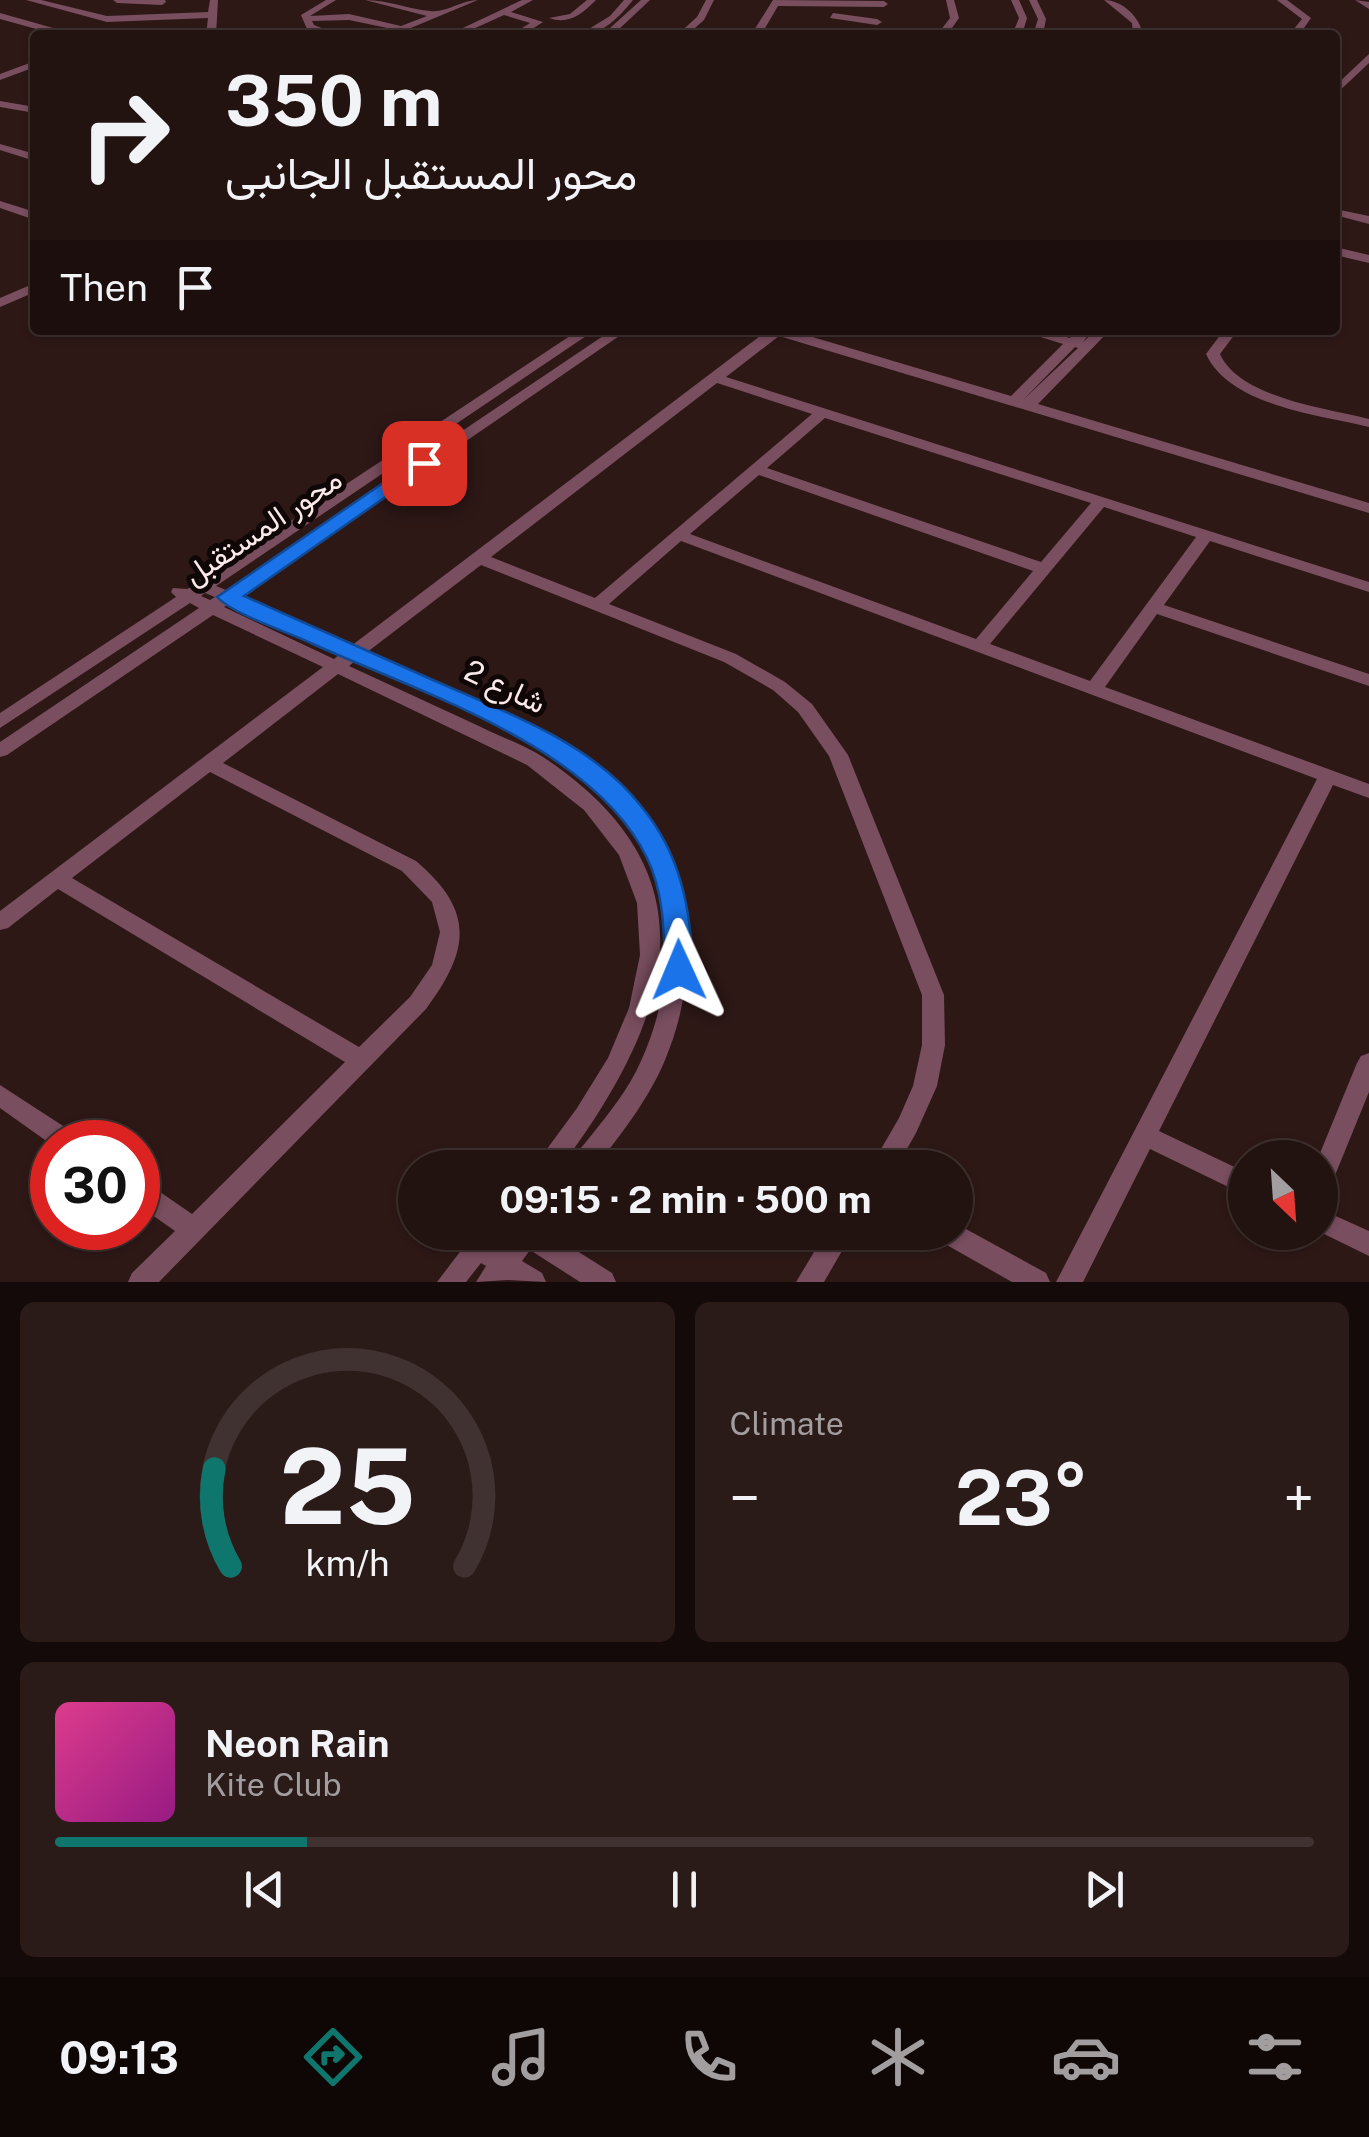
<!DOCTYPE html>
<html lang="en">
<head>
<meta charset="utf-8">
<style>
	body { margin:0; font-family:"Public Sans",Vazirmatn,sans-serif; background:#2a1b19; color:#f1f3f6; height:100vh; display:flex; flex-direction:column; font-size:38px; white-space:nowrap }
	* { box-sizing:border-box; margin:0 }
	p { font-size:32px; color:#a29e9f }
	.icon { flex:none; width:55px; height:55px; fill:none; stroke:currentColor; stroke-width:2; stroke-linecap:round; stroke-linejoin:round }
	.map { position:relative; height:1282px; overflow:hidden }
	.details { display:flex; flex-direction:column; gap:20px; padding:20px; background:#130a09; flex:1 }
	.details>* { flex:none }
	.top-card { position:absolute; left:30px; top:30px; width:1310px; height:305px; border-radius:10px; box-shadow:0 2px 8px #0004,0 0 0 2px #3f3230; background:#221210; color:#f1f3f6; overflow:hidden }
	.needle { width:65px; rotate:155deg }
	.controls { position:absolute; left:1228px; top:1140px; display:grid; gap:20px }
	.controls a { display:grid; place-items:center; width:110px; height:110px; border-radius:50%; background:#221210; box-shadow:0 2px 8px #0004,0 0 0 2px #3f3230; font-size:50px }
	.speed { position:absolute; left:30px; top:1120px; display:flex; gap:20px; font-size:50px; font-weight:700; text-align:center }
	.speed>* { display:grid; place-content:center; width:130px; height:130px; border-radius:50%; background:#221210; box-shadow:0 2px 8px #0004,0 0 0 2px #3f3230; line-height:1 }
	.speed .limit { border:15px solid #d22; background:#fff; color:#111 }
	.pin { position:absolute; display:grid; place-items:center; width:85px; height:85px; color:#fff; margin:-42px; border-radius:20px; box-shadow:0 5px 15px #0006 }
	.me { position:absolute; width:110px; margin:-55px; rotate:359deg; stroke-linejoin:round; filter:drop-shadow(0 0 8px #0008) }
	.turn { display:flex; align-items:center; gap:35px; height:210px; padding:0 30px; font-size:45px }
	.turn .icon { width:130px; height:130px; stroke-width:2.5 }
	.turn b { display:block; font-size:70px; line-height:85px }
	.then { display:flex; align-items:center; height:95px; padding:0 30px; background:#0003; gap:20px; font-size:38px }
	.big { font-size:75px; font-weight:700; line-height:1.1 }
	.details .tile { flex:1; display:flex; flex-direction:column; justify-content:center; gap:15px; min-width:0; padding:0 35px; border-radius:15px; background:#2a1b19 }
	.details .dial { align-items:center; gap:0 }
	.dial svg { height:260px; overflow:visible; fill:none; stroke:#3f3230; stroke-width:7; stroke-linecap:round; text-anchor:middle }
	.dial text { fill:#f1f3f6; stroke:none }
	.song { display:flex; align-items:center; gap:30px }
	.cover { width:120px; height:120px; border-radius:15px; background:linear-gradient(135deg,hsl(330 70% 55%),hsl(310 70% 35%)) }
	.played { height:10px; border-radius:5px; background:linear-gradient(90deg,#0f766e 20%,#3f3230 20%) }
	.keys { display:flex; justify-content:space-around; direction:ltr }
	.heat { display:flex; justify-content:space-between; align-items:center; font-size:55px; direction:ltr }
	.details .tiles { flex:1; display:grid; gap:20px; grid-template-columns:1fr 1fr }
	.tile:last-child { grid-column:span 2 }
	.trip { position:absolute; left:398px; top:1150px; width:575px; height:100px; border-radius:50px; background:#221210; box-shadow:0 2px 8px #0004,0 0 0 2px #3f3230; font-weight:700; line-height:100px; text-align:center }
	.tabs { display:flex; height:160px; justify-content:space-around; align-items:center; background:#0e0706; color:#a29e9f }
	.tabs .icon { width:70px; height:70px }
	.tabs .active { color:#0f766e }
	.tabs b { font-size:45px; color:#f1f3f6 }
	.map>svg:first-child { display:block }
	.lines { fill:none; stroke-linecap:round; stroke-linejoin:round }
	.minor { fill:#794e5f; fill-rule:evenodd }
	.route { fill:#1a73e8; stroke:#114b97; stroke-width:2.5 }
	.labels { text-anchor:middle; stroke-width:10; stroke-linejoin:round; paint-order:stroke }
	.street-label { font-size:30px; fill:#faeae9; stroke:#0f0606 }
</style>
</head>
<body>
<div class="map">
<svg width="1369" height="1282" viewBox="0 0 1369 1282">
	<rect width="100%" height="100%" fill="#2d1816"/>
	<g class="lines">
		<g class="minor">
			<polygon points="26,0 41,0 107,16 208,12 210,0 218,0 216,35 206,35 208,18 107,22"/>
			<polygon points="113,0 165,0 166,2 162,5 117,3"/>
			<path d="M326,0H336L310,16L349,14L401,26L427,16L365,0C388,0 408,9 430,11C446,13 462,0 478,0L394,35L386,33L392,29L349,20L312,21L314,25L339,35H325L307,29L301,15Z"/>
			<polygon points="522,0 533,0 511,12 543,22 523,35 511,35 530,23 504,15 460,35 448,35"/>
			<path d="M587,0H596C582,14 569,25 549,18L570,14Z"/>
			<path d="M624,0H633C619,17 603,35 579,35L610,16Z"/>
			<polygon points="641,0 650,0 616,32 610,32 610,28"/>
			<polygon points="706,0 714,0 704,20 687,35 677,35 697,17"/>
			<polygon points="773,0 884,1 888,4 884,7 778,6 761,35 751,35"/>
			<polygon points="946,0 954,0 959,18 947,35 937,35 950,18"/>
			<polygon points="1011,0 1019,0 1027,18 1022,35 1012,35 1019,18"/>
			<polygon points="1029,0 1037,0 1046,19 1043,35 1033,35 1038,19"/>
			<path d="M1104,0C1122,0 1140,17 1143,35H1133L1132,23Z"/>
			<polygon points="1277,0 1287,0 1311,18 1299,35 1289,35 1302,19"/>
			<polygon points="1355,0 1369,2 1369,9"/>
			<polygon points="0,13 71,33 73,35 58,35 0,19"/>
			<polygon points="833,13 877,19 882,22 877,25 830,18"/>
			<polygon points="1369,54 1369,63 1335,95 1335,86"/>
			<polygon points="35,61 35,67 0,80 0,74"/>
			<polygon points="0,101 35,107 35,113 0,107"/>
			<polygon points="0,144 35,154 35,161 0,150"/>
			<polygon points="0,201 35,212 35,220 0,208"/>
			<polygon points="1335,209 1369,216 1369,224 1335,215"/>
			<polygon points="1335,247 1369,255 1369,263 1335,255"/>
			<polygon points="35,283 35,292 0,307 0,298"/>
			<path d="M579,330H595L216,586L226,590L612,330H628L240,596L351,646L768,330H789L1011,396L1063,344L1018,330H1040L1070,338L1077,330H1092L1083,342L1096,330H1110L1038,404L1369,503V513L779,336L726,377L1369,582V592L1210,541L1164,605L1369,674V686L1157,614L1105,687L1369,784V798L1333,785L1159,1131L1245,1172V1195L1150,1149L1083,1282H1056L1317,779L681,541L609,604L736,654L785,682L812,704L848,755L944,995L945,1045L937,1086L916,1133L896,1168H870L899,1118L913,1086L922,1045V995L829,756L798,712L773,690L724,662L481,565L366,653C439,685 527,713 591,761C688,831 710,953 665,1060C649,1099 621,1134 595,1168H568C573,1156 582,1147 590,1137C609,1113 629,1089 641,1061C661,1017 670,969 664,920C646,762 479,717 355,661L349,666C393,686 437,707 481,727C501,737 524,745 543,757C723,876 669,1022 560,1168H533L577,1108L608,1058L629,1008L640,955L637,903L619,855L584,810L527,765L338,674L223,763L416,861C475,911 470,950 426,1009L159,1282H128L132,1273L175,1231L138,1205V1180L147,1183L192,1214L345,1062L58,889L8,928L0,930V911L323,667L213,615L7,755L0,757V742L199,608L190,603L0,728V713L176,597L171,592L173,588L187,589L191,587L187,582L189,578L203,579ZM1075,347L1078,348L1023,400ZM717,383L812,414L595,598L491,557ZM825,418L1091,503L1041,562L767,468ZM759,475L1033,571L976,639L690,534ZM1104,507L1196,537L1090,681L990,644ZM205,593L215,597L210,600L201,596ZM229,604L340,654L334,659L224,607ZM210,772L402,871L432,902L440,932L432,965L410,997L359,1047L72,878Z"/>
			<path d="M1224,330H1238L1220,354C1240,398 1326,408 1369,419V427C1319,415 1230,406 1206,354Z"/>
			<polygon points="1369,1053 1369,1092 1329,1190 1320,1193 1320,1158 1318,1158 1357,1063 1361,1056"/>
			<polygon points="0,1085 77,1135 80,1142 52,1145 0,1108"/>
			<polygon points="1320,1209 1369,1231 1369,1256 1320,1232"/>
			<polygon points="955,1223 1046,1273 1050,1282 1012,1282 938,1240 934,1232 955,1232"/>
			<polygon points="475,1232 504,1232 496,1245 501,1248 511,1232 547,1232 612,1273 616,1282 580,1282 530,1250 522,1261 542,1273 546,1282 507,1280 476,1282 486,1266 481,1263 466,1282 437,1282"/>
			<polygon points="826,1232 853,1232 824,1282 796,1282"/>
		</g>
	</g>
	<path class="route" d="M418,459L434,463L244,596C307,624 370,652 433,680C505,712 591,742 641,806C681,854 691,910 693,970L689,978H669L665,970C664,932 664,893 647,858C594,747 419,692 313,644C288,632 234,615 217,597Z"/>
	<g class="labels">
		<g class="street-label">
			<text transform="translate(263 527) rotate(-34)" y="10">محور المستقبل</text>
			<text transform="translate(505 687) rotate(25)" y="10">شارع 2</text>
		</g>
	</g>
</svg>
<div class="controls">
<a><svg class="needle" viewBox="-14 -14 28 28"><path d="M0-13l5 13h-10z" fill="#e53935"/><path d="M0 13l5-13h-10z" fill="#a29e9f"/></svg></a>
</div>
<div class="speed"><div class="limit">30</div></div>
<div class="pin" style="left:424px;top:463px;background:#d93025"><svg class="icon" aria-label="arrive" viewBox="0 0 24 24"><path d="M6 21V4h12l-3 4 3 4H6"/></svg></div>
<svg class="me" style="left:679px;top:970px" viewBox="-20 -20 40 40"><path d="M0-17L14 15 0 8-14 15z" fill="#1a73e8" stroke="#fff" stroke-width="4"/></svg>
<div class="trip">09:15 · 2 min · 500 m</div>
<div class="top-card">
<div class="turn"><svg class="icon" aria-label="right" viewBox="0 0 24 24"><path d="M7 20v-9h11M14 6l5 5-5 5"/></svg><div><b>350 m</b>محور المستقبل الجانبى</div></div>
<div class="then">Then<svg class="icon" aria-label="arrive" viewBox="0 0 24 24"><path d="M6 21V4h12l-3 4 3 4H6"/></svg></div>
</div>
</div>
<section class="details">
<div class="tiles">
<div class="tile dial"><svg viewBox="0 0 100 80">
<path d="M14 69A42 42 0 1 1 86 69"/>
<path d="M14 69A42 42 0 0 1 9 39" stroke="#0f766e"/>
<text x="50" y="56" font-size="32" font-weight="700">25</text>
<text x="50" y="72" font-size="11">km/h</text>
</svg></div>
<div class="tile"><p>Climate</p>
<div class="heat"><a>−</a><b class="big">23°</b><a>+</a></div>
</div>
<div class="tile">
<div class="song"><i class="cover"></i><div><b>Neon Rain</b><p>Kite Club</p></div></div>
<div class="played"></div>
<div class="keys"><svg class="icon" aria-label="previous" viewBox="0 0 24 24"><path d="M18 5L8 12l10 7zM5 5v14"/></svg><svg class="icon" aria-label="pause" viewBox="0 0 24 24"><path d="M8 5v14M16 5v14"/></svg><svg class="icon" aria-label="next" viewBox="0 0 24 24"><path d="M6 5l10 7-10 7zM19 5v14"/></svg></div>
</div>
</div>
</section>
<nav class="tabs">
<b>09:13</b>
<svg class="icon active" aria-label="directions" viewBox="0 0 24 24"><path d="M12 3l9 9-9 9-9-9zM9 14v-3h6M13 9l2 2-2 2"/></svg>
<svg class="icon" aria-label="music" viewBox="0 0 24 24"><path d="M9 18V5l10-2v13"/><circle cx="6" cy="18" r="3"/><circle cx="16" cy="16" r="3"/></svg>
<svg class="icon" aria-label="phone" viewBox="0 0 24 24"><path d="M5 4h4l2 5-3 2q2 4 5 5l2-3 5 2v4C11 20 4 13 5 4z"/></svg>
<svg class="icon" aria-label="climate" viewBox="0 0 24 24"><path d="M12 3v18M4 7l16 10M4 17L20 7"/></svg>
<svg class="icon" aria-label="car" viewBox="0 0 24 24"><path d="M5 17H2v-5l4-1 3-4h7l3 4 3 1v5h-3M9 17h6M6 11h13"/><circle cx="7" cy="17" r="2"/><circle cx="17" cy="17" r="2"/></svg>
<svg class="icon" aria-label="filters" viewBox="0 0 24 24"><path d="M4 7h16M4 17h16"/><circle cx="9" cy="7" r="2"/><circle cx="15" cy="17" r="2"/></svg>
</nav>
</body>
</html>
